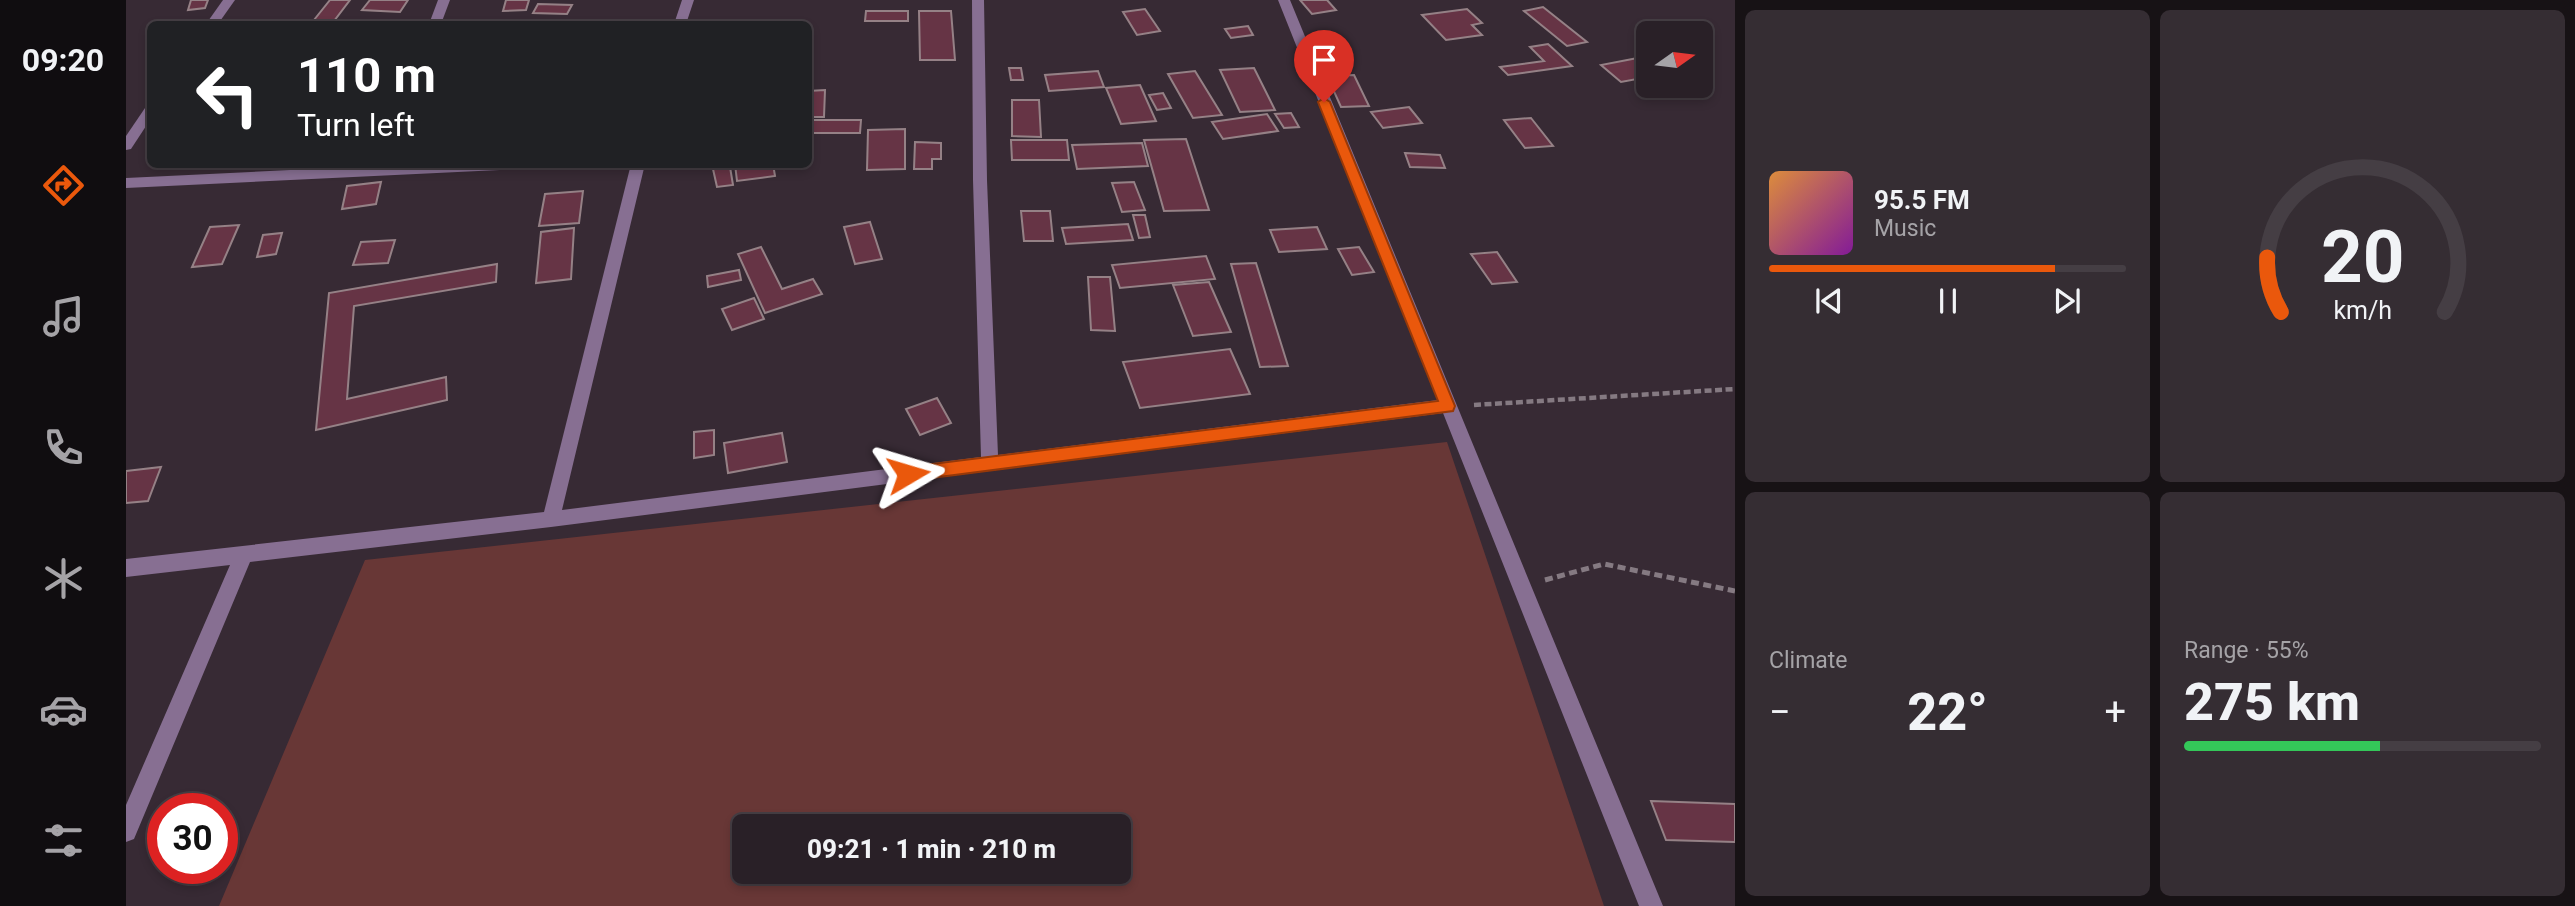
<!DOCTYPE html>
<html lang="en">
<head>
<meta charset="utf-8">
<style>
	body { margin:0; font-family:Roboto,sans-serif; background:#352d33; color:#f1f3f6; height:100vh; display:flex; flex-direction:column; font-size:26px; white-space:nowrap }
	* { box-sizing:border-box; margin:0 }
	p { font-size:23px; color:#a5a3a7 }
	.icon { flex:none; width:38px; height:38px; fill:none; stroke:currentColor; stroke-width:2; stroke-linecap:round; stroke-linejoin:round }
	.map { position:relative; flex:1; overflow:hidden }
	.panel { display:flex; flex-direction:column; gap:10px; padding:10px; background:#171215; width:840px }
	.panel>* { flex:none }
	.top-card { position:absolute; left:21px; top:21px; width:665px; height:147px; border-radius:10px; box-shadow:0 4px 10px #0003,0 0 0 2px #453e44; background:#202124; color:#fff; overflow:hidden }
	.needle { width:46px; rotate:76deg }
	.tools { position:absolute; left:1510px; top:21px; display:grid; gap:14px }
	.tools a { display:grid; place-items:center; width:77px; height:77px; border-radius:10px; background:#292027; box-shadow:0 4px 10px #0003,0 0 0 2px #453e44; font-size:35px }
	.speed { position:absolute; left:21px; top:793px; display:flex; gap:14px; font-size:35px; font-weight:700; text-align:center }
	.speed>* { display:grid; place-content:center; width:91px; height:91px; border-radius:50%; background:#292027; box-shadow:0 4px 10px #0003,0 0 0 2px #453e44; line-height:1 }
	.speed .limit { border:10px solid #d22; background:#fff; color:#111 }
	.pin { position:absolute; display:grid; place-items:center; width:60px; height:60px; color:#fff; margin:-72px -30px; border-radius:50% 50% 50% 0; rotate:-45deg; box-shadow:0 0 7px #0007 }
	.pin .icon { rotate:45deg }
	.me { position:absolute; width:77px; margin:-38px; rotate:83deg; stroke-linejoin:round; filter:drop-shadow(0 0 5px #0008) }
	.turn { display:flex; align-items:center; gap:24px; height:147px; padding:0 35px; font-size:32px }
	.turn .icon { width:91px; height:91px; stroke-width:2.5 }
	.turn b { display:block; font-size:49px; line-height:60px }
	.big { font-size:52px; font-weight:800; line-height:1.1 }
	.panel .card { flex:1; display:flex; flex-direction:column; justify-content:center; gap:10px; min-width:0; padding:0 24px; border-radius:10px; background:#352d33 }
	.panel .dial { align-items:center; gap:0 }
	.dial svg { height:182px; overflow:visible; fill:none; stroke:#453e44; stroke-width:7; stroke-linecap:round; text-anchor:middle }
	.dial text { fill:#f1f3f6; stroke:none }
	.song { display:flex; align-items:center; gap:21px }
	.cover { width:84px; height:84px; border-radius:10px; background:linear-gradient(135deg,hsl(30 70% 55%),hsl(290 70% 35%)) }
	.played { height:7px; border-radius:4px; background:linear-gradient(90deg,#ea580c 80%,#453e44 80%) }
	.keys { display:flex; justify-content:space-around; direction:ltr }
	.heat { display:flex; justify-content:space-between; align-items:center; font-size:38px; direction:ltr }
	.charge { height:10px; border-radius:5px; background:linear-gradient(90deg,#34c759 55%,#453e44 0) }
	.panel .tiles { flex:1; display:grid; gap:10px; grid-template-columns:repeat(2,1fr) }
	.trip { position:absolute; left:606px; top:814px; width:399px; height:70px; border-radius:10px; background:#292027; box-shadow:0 4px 10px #0003,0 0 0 2px #453e44; font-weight:800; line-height:70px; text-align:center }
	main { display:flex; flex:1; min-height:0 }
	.tab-bar { display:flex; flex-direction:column; width:126px; justify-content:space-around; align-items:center; background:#100d10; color:#a5a3a7 }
	.tab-bar .icon { width:49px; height:49px }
	.tab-bar .selected { color:#ea580c }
	.tab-bar b { font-size:32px; color:#f1f3f6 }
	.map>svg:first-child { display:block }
	.green { fill:#683736; fill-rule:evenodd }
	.building { fill:#663445; stroke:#958186; stroke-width:2 }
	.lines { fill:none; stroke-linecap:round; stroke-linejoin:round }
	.path-far1 { stroke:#857a82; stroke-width:4.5; stroke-dasharray:7 3.5; stroke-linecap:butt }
	.path { stroke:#857a82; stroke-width:5; stroke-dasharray:8 4.5; stroke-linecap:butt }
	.minor { fill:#876f92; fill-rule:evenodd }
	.route { fill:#ea580c; stroke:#983908; stroke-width:2 }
</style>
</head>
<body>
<main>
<nav class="tab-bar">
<b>09:20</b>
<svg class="icon selected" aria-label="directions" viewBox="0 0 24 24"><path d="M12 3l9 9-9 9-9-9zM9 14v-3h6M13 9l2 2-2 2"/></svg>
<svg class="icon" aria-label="music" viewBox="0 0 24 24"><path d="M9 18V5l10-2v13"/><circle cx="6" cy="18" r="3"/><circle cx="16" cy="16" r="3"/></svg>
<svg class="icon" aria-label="phone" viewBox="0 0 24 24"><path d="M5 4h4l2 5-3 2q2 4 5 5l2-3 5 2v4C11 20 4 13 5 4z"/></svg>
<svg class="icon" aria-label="climate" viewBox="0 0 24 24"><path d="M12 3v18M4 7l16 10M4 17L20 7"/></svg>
<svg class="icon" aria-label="car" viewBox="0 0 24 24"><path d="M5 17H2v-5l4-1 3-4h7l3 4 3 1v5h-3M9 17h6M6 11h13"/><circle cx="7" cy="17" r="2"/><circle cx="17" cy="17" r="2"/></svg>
<svg class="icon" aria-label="filters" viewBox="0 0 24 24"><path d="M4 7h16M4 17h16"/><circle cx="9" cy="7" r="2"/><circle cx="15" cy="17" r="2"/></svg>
</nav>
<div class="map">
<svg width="1609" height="906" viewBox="0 0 1609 906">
	<rect width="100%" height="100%" fill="#372a34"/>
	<path class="green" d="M1321,442L1478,906H93L239,560ZM618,826H992V872H618Z"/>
	<g class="building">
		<polygon points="65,0 82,0 79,8 62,10"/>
		<polygon points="204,0 224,0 208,21 188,20"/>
		<polygon points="244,0 282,0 274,12 236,10"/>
		<polygon points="380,0 403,0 400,10 377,11"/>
		<polygon points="1174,0 1201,0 1210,10 1186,14"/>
		<polygon points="412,4 446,5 441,14 407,13"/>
		<polygon points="1417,7 1461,42 1441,46 1398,11"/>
		<polygon points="1019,9 1034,31 1011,35 997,12"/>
		<polygon points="1341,9 1356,23 1346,25 1356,35 1320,40 1296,15"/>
		<polygon points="740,11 782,11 782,21 739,21"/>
		<polygon points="793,11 825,11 829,60 794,60"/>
		<polygon points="1122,26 1127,35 1105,38 1099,29"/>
		<polygon points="1422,44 1446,66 1382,75 1374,67 1418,61 1404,47"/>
		<polygon points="1522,56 1522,77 1495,82 1475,65"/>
		<polygon points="883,68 895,68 897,80 885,80"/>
		<polygon points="1128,68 1149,110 1114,112 1094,70"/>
		<polygon points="972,71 978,87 923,91 919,75"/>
		<polygon points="1069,71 1096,115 1067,118 1042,74"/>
		<polygon points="1228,75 1243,106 1215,107 1201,76"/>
		<polygon points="1014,85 1030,121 995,124 980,88"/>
		<polygon points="699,90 698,117 682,117 682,91"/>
		<polygon points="1037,93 1045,108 1031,110 1023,95"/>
		<polygon points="886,100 913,100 915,137 886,136"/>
		<polygon points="1283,107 1296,123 1257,128 1245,112"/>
		<polygon points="1165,113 1173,127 1158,128 1149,114"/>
		<polygon points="1141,114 1152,131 1097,139 1086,122"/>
		<polygon points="1405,118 1427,146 1399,148 1378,120"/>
		<polygon points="682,120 735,120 734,133 682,133"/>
		<polygon points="779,129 779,169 741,170 742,130"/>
		<polygon points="1060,139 1083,210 1038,211 1018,140"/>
		<polygon points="885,140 941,140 943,160 886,160"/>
		<polygon points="789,142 815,143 815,159 806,159 806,169 788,169"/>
		<polygon points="1016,143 1022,166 951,169 946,145"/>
		<polygon points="1279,153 1314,155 1319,168 1284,167"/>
		<polygon points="609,164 647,164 649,176 611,181"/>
		<polygon points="604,167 607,185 591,187 587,169"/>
		<polygon points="255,182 250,204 216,209 221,186"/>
		<polygon points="1008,182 1019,210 996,212 986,183"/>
		<polygon points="457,191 453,223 413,226 419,194"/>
		<polygon points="895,211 924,211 927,241 898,241"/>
		<polygon points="1007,215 1019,215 1024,237 1013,238"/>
		<polygon points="744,222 756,259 729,264 718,227"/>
		<polygon points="1002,224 1007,240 940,244 936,228"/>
		<polygon points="113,225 96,264 66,267 84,227"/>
		<polygon points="1191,227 1201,249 1153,252 1144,230"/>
		<polygon points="448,228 445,279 410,283 415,232"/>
		<polygon points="156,233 150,254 131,257 137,235"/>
		<polygon points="269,240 262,263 227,265 235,242"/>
		<polygon points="635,247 656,289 687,279 696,294 639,313 612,254"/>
		<polygon points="1233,247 1248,272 1226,275 1212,249"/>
		<polygon points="1371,252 1391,282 1366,284 1345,254"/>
		<polygon points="1080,256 1089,279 994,288 986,265"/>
		<polygon points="1130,263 1162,366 1134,367 1105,264"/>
		<polygon points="371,264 370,282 228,306 221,399 320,377 321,400 190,430 203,293"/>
		<polygon points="613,270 615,280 582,287 581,276"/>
		<polygon points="962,277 984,277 989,331 965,330"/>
		<polygon points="1083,282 1105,332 1067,336 1047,285"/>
		<polygon points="628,298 638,319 606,330 596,309"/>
		<polygon points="1104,349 1124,394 1014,408 997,362"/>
		<polygon points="811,398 825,423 794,435 780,409"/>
		<polygon points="588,430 588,455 568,458 568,432"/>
		<polygon points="656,433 661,462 602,473 598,443"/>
		<polygon points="35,467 22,501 0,503 0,471"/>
		<polygon points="1525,801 1609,804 1609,842 1540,840"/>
	</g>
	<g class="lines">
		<polyline class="path-far1" points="1348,405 1609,389"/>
		<polyline class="path" points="1419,580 1478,564 1609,591"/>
		<g class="minor">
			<polygon points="97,0 109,0 92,24 80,24"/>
			<polygon points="312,0 324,0 315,24 303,24"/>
			<polygon points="556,0 568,0 560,24 548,24"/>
			<polygon points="846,0 858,0 861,180 872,455 1312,400 1152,0 1164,0 1537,906 1513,906 1317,413 425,527 124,562 8,839 0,842 0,805 104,565 0,577 0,559 418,512 505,164 519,164 436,510 855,457 847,180"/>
			<polygon points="24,107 24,120 5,149 0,150 0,136 19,108"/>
			<polygon points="287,164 400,164 393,169 0,188 0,178"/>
		</g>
	</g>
	<polygon class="route" points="1198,98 1204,102 1329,406 1327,411 782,481 776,479 776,469 782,467 1312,401 1192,102"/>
</svg>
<div class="tools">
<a><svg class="needle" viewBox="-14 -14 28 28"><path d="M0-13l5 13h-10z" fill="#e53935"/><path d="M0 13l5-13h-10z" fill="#a5a3a7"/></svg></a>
</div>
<div class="speed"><div class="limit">30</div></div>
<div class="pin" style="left:1198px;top:102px;background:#d93025"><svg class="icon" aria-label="arrive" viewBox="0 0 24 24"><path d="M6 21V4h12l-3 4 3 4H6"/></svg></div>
<svg class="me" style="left:782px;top:474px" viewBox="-20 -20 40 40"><path d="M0-17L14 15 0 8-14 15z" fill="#ea580c" stroke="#fff" stroke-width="4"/></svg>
<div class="trip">09:21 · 1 min · 210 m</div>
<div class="top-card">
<div class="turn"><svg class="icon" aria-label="left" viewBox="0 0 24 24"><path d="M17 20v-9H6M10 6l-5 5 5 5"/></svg><div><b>110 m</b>Turn left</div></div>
</div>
</div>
<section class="panel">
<div class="tiles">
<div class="card">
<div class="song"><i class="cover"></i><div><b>95.5 FM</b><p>Music</p></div></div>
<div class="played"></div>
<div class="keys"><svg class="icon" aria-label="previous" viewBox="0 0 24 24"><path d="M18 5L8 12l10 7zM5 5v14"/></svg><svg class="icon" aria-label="pause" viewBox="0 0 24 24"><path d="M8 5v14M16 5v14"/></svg><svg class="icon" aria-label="next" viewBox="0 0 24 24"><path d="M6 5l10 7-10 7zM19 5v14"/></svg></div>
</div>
<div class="card dial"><svg viewBox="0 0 100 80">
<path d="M14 69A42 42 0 1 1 86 69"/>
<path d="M14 69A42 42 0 0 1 8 45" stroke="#ea580c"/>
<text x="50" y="56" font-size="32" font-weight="700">20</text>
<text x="50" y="72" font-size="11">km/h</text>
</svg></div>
<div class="card"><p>Climate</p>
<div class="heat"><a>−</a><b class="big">22°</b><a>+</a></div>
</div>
<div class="card"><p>Range · 55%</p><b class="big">275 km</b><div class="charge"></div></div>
</div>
</section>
</main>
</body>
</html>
